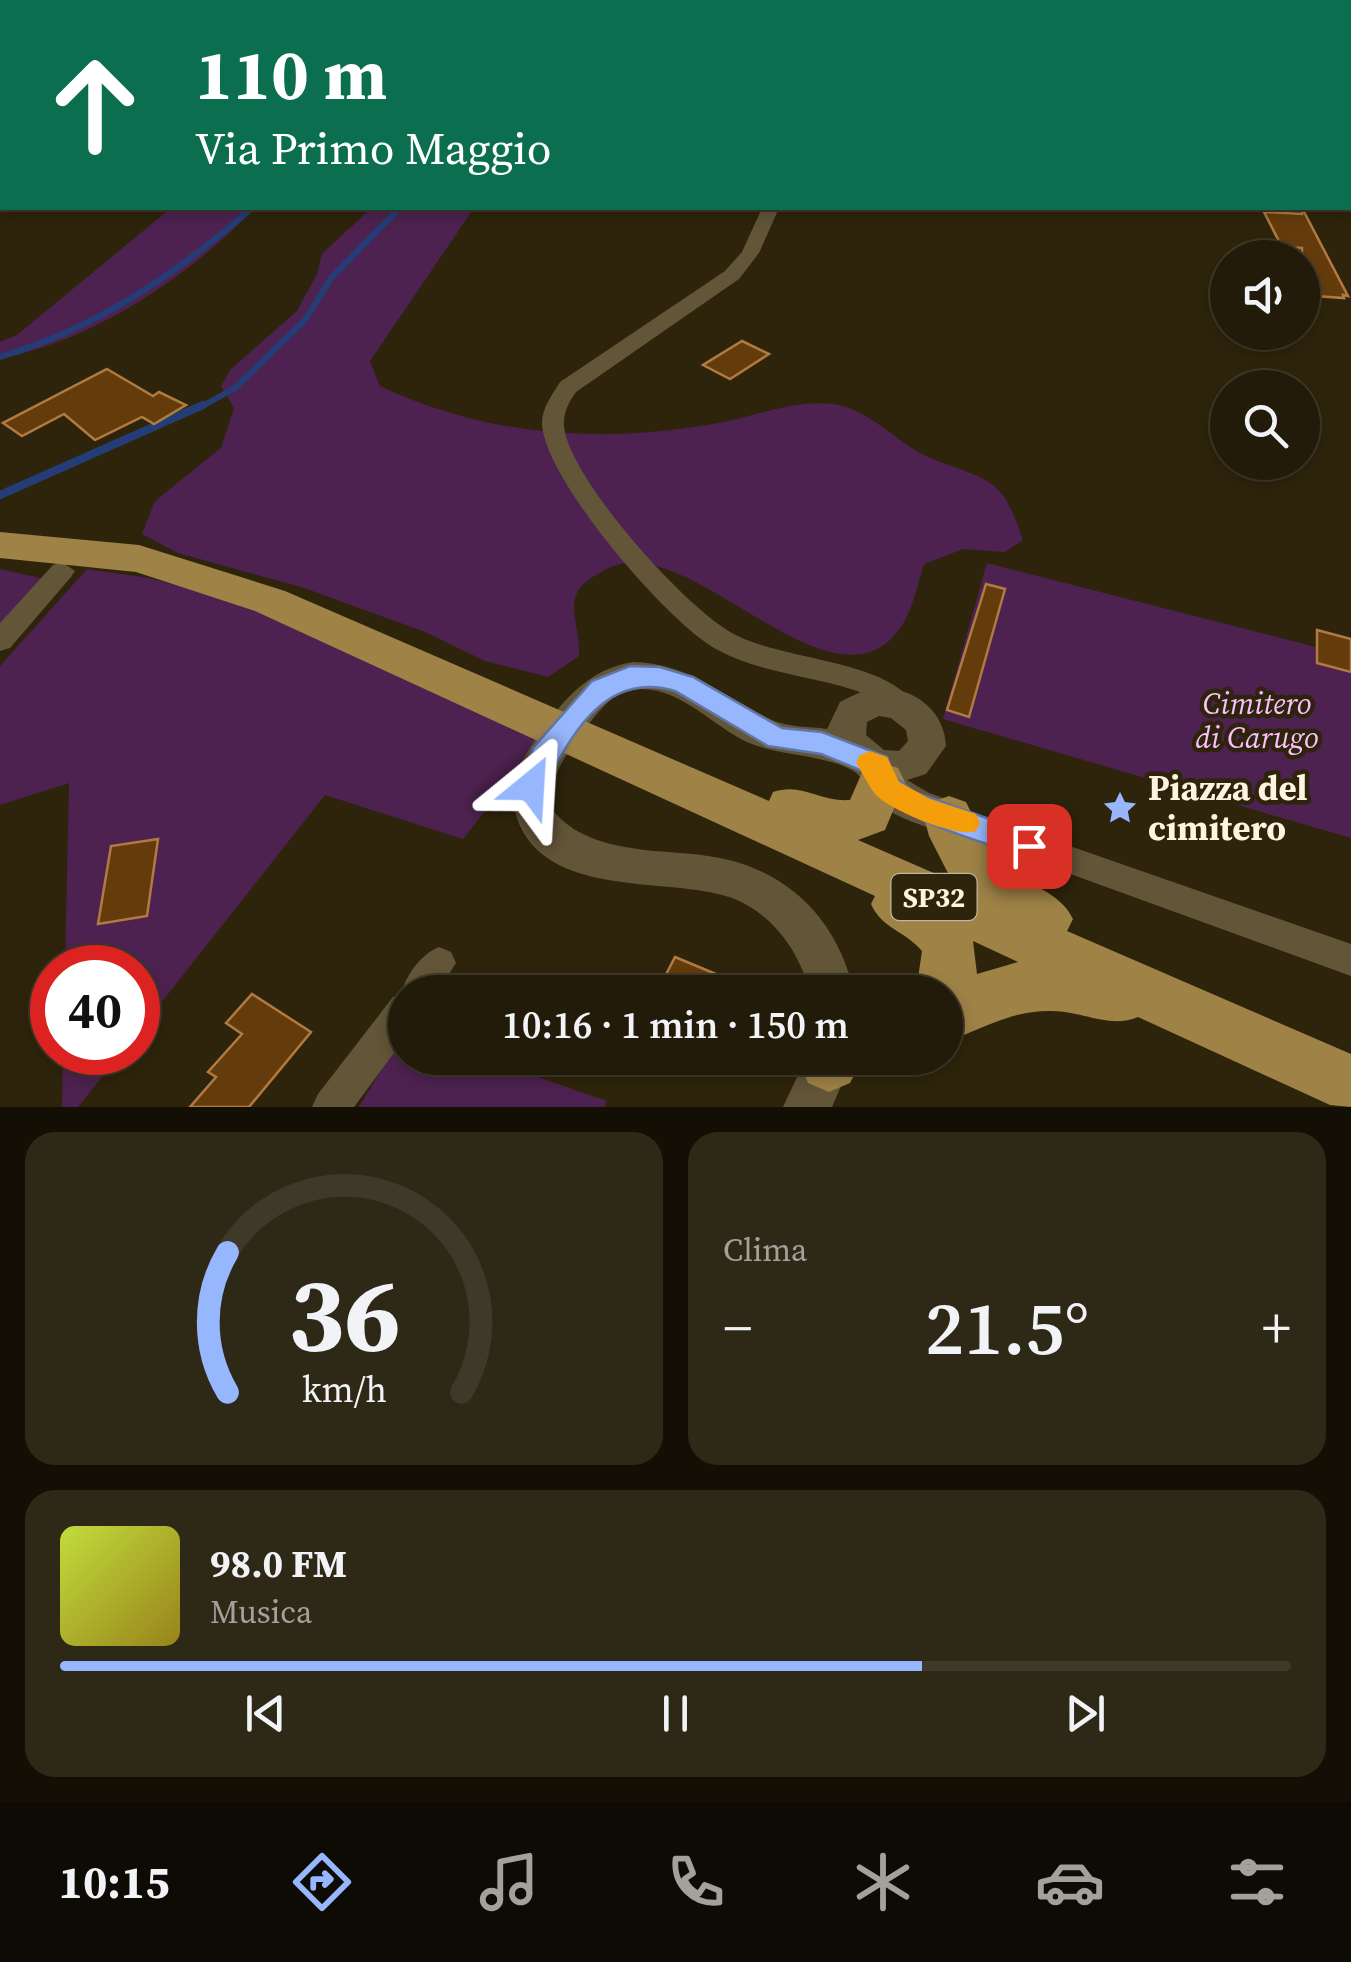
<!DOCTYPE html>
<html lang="it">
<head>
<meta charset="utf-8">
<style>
	body { margin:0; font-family:"Source Serif 4",serif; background:#2e2817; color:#f1f3f6; height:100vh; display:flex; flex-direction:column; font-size:38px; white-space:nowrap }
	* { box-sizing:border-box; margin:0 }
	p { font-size:32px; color:#a2a19c }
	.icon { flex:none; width:55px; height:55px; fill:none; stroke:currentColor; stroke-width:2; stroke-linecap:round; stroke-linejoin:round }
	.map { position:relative; height:1107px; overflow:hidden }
	.side { display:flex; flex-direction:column; gap:25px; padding:25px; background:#130f05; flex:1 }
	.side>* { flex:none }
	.hud { position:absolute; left:0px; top:0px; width:1352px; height:210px; box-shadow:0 5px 15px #0003,0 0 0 2px #3f392a; background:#0b6e4f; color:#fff; overflow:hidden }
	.tools { position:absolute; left:1210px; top:240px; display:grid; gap:20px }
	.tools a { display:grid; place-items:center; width:110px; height:110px; border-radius:50%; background:#221b09; box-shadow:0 5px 15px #0003,0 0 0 2px #3f392a; font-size:50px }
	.speed { position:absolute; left:30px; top:945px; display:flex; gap:20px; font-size:50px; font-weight:700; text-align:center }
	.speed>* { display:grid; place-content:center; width:130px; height:130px; border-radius:50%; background:#221b09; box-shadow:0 5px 15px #0003,0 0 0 2px #3f392a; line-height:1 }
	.speed .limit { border:15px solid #d22; background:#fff; color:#111 }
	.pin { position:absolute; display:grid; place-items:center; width:85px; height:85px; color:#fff; margin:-42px; border-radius:20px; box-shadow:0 5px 15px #0006 }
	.me { position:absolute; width:110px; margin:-55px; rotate:27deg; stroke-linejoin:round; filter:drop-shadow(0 0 8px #0008) }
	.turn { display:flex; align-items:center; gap:35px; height:210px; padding:0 30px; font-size:45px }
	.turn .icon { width:130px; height:130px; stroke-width:2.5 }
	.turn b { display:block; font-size:70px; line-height:85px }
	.big { font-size:75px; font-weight:600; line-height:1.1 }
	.side .card { flex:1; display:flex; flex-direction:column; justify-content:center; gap:15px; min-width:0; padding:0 35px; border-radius:30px; background:#2e2817 }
	.side .dial { align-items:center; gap:0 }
	.dial svg { height:260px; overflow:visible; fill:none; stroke:#3f392a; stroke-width:7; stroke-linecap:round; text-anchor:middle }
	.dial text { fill:#f1f3f6; stroke:none }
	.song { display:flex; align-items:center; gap:30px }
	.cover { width:120px; height:120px; border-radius:15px; background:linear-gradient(135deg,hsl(70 70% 55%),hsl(50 70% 35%)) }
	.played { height:10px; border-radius:5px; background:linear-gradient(90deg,#96b6fd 70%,#3f392a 70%) }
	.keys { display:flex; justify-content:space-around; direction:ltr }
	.heat { display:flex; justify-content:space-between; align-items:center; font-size:55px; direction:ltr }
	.side .tiles { flex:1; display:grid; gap:25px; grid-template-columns:1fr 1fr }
	.card:last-child { grid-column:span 2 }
	.trip { position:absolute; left:388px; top:975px; width:575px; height:100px; border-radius:50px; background:#221b09; box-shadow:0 5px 15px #0003,0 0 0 2px #3f392a; font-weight:600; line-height:100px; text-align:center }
	.dock { display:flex; height:160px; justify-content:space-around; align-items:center; background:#0e0b04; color:#a2a19c }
	.dock .icon { width:70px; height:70px }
	.dock .selected { color:#96b6fd }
	.dock b { font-size:45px; color:#f1f3f6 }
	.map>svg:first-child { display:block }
	.green { fill:#4d2250 }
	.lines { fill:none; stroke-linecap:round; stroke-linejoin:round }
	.stream-far2 { stroke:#253d76; stroke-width:4 }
	.stream-far1 { stroke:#253d76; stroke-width:6 }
	.stream { stroke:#253d76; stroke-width:8 }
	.building { fill:#643c0c; stroke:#b17a41; stroke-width:2.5 }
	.minor { fill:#625538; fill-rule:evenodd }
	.tertiary { fill:#625538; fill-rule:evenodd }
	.primary { fill:#9e8246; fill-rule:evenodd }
	.route { fill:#96b6fd; stroke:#6276a4; stroke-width:2.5 }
	.slow { fill:#f59e0b }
	.labels { text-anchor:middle; stroke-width:9; stroke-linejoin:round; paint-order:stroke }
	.shield { fill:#2e240c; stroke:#c0b6a0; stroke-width:2.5 }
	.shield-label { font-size:28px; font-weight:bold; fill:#fff4df }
	.park-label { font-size:30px; font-style:italic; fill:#fabffd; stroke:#2e240c }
	.near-poi-label { font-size:35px; font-weight:bold; fill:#fff4df; stroke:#2e240c; text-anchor:start }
</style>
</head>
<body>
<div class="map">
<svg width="1351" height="1107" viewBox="0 0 1351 1107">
	<rect width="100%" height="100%" fill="#2e240c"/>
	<g class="green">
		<polygon points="0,0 195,0 202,2 2,2 0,182"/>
		<path d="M171,208H255C185,279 98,338 0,359V342L17,335Z"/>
		<path d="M371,208H474L370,361L380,386C486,436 599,444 713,424C753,418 792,399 833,404C865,408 891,436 918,452C941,465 974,470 994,486C1010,499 1016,522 1023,540L1005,552L963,549L924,564C916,589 911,621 890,640C816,707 681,522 603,571C589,579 577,585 574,603C573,612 580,641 579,656L548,677L485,661L425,632L304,588L178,553L142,534L155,501L221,448L234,408L221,386L231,369L297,311L317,274L322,254Z"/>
		<polygon points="987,563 1351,656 1351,838 943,719"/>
		<polygon points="0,569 44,579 0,630"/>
		<polygon points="87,569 149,578 248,604 542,738 463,839 325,795 138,1032 138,968 65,967 69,783 0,805 0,666"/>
		<polygon points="405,1031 405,1058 483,1058 607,1101 604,1107 359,1107"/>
		<polygon points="63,1053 63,1052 121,1053 78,1107 62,1107"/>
	</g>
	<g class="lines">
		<g class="stream-far2">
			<polyline points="209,0 217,2"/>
			<polyline points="650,2 656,0"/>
		</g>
		<g class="stream-far1">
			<path d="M0,357C97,328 176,274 252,208"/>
			<polyline points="199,408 235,388 305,320 332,277 400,208"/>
		</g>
		<polyline class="stream" points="0,495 203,405"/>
	</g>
	<g class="building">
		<polygon points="1302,208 1348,296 1343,295 1344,298 1302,295 1302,248 1282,247 1264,212 1302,214"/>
		<polygon points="742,341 769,354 730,379 703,365"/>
		<polygon points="107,369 153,396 159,392 186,405 154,424 142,417 95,440 64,414 22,436 3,423"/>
		<polygon points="986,584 1005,589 969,717 947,710"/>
		<polygon points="1317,630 1351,639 1351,672 1317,663"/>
		<polygon points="158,839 147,916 98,924 111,846"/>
		<polygon points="675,957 759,992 657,992"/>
		<polygon points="252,994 311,1032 249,1107 190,1107 216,1077 208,1072 242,1034 226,1023"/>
	</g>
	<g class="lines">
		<g class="minor">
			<rect x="1094" y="0" width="12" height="2"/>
			<rect x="1350" y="49" width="1" height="8"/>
			<rect x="1350" y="171" width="1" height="12"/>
			<path d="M762,208H779L759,253L739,279L576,392C568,403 563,414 564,427C571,481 685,607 732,633C779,660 890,660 914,705L910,713L900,716C883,711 872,695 854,690C808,675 760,673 716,649C668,623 543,478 542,423C542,408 552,395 560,382L725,271L742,252Z"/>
			<polygon points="62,562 75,571 71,577 10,648 0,651 0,623 53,565"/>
			<polygon points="949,804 1351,944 1351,976 938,826 934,817 938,808"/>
			<path d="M439,947L451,952L456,963L438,992H405V1038L354,1107H312L318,1094L393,997L401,994C406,975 421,954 439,947Z"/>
		</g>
		<g class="tertiary">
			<path d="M633,662C690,663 723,698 772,720C790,728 809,726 827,729L840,702C852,696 866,688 879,688C914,687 945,711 946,746L926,774L907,780L929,793L963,805L969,817L963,829L949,834C926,826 898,820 879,803C867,792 865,776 850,769C817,753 781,757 747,742C709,724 676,682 630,690C609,694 593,719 580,736C563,759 546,782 554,812C578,839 610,845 644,850C672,853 702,853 729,860C796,877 839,926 854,992H810C799,951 772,912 729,897C668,877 554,898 520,826C505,792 519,762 539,734C564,699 589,669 633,662ZM879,716L891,718L906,730L908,741L899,751L884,750L866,735L867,722Z"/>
			<polygon points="806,1058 853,1058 832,1107 783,1107"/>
		</g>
		<g class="primary">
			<path d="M0,532L139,545L285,591L769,801L773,792C802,782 819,802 850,800L864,768L881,762L898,768L905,782L885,830L858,840L952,881L929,836L924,817L932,802L949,796L966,802C978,826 983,847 1003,865C1026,885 1060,891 1073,919L1067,931L1351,1054V1107L1330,1105L1138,1017C1109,1029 1083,1011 1052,1011C1012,1010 981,1029 945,1043V992H916L922,951C904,930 882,929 871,904L875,896L255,611L136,572L0,558ZM973,941L1018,962L977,974Z"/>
			<polygon points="802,1058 863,1058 850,1083 829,1092 808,1083 800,1063"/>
		</g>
	</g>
	<path class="route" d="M630,666L660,667L693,677L782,728L822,732L887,757L894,776L914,792L1039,837L1044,846L1039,854L1029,858C988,843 876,816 865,772L821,754L768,746L675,691C603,669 568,740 541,794L531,798L522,794L518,786L533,748L592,681Z"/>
	<path class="slow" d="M870,751L887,757L899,782L930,799L976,814L980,823L976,831C956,838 893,811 877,796C871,790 860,769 856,762L860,755Z"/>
	<defs>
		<g id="sight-bare" transform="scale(2.7)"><path d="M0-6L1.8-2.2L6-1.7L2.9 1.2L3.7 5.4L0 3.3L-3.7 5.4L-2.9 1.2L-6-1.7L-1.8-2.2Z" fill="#96b6fd" stroke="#2e240c" stroke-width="2.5" paint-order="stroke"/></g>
	</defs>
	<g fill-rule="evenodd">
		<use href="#sight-bare" x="1120" y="808"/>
	</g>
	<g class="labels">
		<rect class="shield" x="891.5" y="874" width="85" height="46" rx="8"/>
		<g class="shield-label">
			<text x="934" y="907">SP32</text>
		</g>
		<g class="park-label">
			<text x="1257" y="714">Cimitero<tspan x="1257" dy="34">di Carugo</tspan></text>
		</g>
		<g class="near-poi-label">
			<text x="1148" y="800">Piazza del<tspan x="1148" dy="40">cimitero</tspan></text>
		</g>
	</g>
</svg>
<div class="tools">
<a><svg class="icon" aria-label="sound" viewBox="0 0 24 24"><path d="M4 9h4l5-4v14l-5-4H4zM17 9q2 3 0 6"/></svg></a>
<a><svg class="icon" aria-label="search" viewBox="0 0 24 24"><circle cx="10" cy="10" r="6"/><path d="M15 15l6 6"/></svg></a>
</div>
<div class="speed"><div class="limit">40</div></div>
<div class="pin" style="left:1029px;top:846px;background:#d93025"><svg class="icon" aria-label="arrive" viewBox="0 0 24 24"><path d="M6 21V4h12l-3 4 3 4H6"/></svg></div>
<svg class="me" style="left:531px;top:786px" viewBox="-20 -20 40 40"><path d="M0-17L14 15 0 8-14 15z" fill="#96b6fd" stroke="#fff" stroke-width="4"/></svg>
<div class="trip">10:16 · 1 min · 150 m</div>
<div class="hud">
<div class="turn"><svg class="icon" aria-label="ahead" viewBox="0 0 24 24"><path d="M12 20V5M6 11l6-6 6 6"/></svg><div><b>110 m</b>Via Primo Maggio</div></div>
</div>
</div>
<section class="side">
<div class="tiles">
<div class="card dial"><svg viewBox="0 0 100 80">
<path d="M14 69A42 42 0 1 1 86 69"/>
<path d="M14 69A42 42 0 0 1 14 26" stroke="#96b6fd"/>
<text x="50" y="56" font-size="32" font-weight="700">36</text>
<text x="50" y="72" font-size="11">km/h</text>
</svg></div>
<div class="card"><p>Clima</p>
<div class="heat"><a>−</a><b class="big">21.5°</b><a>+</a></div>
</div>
<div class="card">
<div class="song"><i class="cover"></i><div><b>98.0 FM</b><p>Musica</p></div></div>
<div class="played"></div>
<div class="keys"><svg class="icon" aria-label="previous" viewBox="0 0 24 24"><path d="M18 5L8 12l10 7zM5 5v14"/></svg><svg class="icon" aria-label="pause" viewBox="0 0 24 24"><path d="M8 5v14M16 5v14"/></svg><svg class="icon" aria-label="next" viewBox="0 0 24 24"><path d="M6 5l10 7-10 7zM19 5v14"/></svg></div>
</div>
</div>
</section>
<nav class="dock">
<b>10:15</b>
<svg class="icon selected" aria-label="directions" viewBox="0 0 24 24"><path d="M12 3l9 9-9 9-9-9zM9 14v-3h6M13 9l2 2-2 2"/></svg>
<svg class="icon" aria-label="music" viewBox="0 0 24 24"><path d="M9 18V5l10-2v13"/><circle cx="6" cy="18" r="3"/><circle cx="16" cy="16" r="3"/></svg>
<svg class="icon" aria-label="phone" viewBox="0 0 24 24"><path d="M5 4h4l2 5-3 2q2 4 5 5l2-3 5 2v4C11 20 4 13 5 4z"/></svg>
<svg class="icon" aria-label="climate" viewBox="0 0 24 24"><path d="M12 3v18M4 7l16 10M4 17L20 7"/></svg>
<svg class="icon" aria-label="car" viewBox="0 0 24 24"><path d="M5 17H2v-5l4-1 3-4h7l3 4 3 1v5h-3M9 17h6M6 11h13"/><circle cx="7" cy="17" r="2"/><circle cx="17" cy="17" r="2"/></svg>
<svg class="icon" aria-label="filters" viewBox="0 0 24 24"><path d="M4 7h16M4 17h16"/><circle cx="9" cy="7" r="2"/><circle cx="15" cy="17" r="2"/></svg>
</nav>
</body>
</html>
